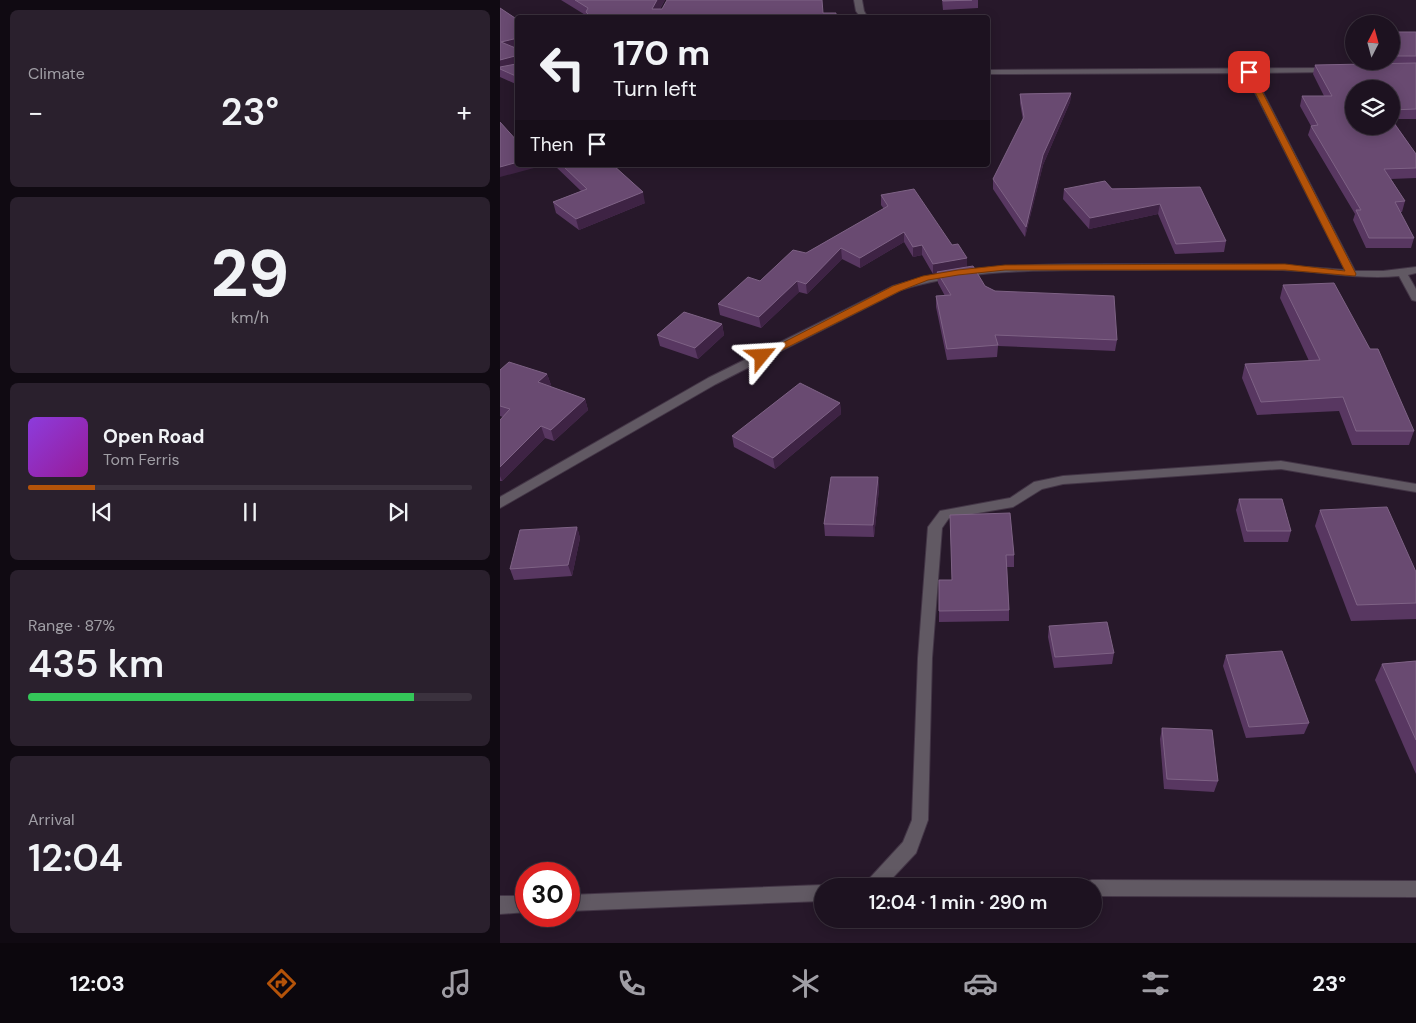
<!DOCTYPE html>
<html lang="en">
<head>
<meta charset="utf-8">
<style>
	body { margin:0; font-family:"DM Sans",sans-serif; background:#2a202d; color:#f1f3f6; height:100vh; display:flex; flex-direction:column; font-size:19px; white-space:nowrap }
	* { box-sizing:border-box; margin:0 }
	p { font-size:16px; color:#a09ea5 }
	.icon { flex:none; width:28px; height:28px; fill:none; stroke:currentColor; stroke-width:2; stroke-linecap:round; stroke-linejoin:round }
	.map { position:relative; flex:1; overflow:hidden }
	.drawer { display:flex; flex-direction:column; gap:10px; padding:10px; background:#100a12; width:500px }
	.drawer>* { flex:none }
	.hud { position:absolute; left:15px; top:15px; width:475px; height:152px; border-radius:5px; box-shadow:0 2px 12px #0003,0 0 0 1px #3b323e; background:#1d1220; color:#f1f3f6; overflow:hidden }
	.needle { width:32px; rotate:6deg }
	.buttons { position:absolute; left:845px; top:15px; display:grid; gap:10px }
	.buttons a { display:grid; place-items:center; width:55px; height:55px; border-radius:50%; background:#1d1220; box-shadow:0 2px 12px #0003,0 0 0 1px #3b323e; font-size:25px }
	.speed { position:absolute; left:15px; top:862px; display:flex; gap:10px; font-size:25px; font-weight:700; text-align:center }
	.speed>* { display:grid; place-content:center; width:65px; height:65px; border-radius:50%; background:#1d1220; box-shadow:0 2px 12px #0003,0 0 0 1px #3b323e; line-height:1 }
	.speed .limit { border:8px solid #d22; background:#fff; color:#111 }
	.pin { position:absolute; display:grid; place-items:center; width:42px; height:42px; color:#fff; margin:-21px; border-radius:10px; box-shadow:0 2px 8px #0006 }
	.me { position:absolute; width:55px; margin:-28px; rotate:63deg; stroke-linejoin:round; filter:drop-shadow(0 0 4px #0008) }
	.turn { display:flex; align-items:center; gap:18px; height:105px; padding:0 15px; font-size:22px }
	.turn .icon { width:65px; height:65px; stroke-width:2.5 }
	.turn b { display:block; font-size:35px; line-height:42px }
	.then { display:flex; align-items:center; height:48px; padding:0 15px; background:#0003; gap:10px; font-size:19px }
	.big { font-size:38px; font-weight:600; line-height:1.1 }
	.drawer .card { flex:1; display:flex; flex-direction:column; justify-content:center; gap:8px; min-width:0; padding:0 18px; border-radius:8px; background:#2a202d }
	.drawer .dial { align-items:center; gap:0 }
	.dial b { font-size:65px; line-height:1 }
	.song { display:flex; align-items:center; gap:15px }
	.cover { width:60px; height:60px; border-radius:8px; background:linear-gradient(135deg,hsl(270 70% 55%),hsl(300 70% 35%)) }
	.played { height:5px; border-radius:2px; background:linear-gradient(90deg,#b45309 15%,#3b323e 15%) }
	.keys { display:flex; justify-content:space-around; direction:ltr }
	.heat { display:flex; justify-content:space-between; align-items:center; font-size:28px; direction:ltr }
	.charge { height:8px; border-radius:4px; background:linear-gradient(90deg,#34c759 87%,#3b323e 0) }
	.trip { position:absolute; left:314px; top:878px; width:288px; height:50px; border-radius:25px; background:#1d1220; box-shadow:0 2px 12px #0003,0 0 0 1px #3b323e; font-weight:600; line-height:50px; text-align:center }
	.menu { display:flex; height:80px; justify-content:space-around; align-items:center; background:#0c070d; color:#a09ea5 }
	.menu .icon { width:35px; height:35px }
	.menu .on { color:#b45309 }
	.menu b { font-size:22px; color:#f1f3f6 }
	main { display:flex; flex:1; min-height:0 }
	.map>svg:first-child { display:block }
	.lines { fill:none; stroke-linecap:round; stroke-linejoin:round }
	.minor-casing { stroke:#433546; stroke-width:2 }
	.minor { fill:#615963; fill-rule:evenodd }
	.wall { fill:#583761; fill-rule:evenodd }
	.shaded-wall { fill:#3e2344 }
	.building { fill:#694a71; stroke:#7e6285 }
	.route { fill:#b45309; stroke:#753606 }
</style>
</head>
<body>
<main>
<section class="drawer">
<div class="card"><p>Climate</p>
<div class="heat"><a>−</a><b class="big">23°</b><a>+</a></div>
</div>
<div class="card dial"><b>29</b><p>km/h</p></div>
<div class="card">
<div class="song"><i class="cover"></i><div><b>Open Road</b><p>Tom Ferris</p></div></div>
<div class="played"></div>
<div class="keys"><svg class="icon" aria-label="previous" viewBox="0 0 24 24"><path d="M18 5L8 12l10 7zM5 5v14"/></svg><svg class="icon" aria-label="pause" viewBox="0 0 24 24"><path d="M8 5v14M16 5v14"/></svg><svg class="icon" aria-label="next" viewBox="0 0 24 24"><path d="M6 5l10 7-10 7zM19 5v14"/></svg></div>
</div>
<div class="card"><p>Range · 87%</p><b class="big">435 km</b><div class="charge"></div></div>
<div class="card"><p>Arrival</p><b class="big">12:04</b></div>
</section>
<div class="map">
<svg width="916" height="943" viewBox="0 0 916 943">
	<rect width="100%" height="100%" fill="#27182a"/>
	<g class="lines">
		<g class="minor-casing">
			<g id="minor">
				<polygon points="354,0 362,0 364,11 368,18 361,18 356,11"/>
				<path d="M833,68L834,70L830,72L753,73L855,271H883L916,267V273L908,275L916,289V301L912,300L899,276C859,280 821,271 782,270C729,268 675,270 622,270C547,270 473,268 401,290L216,384L0,508V497L208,378L393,286C473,262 551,264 633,264C704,264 774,263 845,270L745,73L488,74V70Z"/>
				<polygon points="781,461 916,484 916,492 781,469 563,484 542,489 513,507 449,518 442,528 432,658 428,820 416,853 385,886 365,886 368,880 403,842 412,820 418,658 428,527 440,511 510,498 534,482 563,476"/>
				<polygon points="592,880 916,881 916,897 592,896 592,886 584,886 586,882"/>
				<polygon points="322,885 326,886 322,886 322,901 69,911 69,895"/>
				<polygon points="0,896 26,896 26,912 0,914"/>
			</g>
		</g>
		<use href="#minor" class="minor"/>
	</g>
	<g class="wall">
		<polygon points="61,0 165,0 160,9 323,13 336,18 87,18 87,16"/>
		<polygon points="442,0 478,0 478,8 443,10"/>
		<polygon points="0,8 18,20 18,47 14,48 18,49 18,85 0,77"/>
		<path d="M891,32H916V119H892L916,154V178L891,179L905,201L902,212H900L914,238L911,248H866L853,220L855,214L808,135L811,126L800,106L802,96H824L813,74L815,65L893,64L891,61ZM854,89H891V126Z"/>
		<polygon points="571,93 570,102 543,165 525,237 493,189 493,179 523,120 520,103 520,94"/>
		<polygon points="54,165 113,165 145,203 79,230 56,213 53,202 81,191"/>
		<polygon points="700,187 726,241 724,252 675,254 658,214 589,229 563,199 564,189"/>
		<polygon points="381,195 452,245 467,258 467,267 485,286 495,291 617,340 615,351 498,346 497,357 447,360 436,307 436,296 445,296 438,283 437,274 433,274 422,255 413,257 404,242 360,268 342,259 307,294 299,292 261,328 220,315 218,304 260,281 306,253 384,209 381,205"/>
		<polygon points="783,285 914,431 909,445 852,445 839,411 757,415 742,378 745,364 809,361 780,298"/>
		<polygon points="222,324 224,335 198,359 160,346 157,335"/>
		<polygon points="0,370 47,374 51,385 49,386 85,399 88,410 54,441 45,438 2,481 0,481 0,420 3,417 0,416"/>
		<polygon points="340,403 341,414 275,469 234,447 232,436"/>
		<polygon points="378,477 379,489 374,537 325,536 324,524"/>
		<polygon points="739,499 791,531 788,542 744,542 736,510"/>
		<polygon points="820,510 916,572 916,619 851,621 815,526"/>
		<polygon points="450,515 514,555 514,567 507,567 509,610 509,621 439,622 439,580 452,580"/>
		<polygon points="77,527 80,538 72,576 14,580 10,569"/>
		<polygon points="549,626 614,653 612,664 554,668 548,637"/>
		<polygon points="726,655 809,723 804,734 746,738 723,666"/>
		<polygon points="916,661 916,774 875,680 882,664"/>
		<polygon points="662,728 718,781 714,792 664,789 660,739"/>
	</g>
	<g class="shaded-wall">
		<polygon points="157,0 165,0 156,15 157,18 142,18 152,9"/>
		<polygon points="18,38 18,47 4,51 1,42"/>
		<polygon points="15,56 18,65 0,69 0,60"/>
		<polygon points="571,93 570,102 543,165 525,237 526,227 543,155"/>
		<polygon points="18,162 18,165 33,165 34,168 0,177 0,167"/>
		<polygon points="143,192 145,203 79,230 76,219"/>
		<polygon points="660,204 658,214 589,229 590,218"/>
		<polygon points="404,232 404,242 360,268 360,258"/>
		<polygon points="422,245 422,255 413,257 413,247"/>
		<polygon points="341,248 342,259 307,294 306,284"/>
		<polygon points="467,258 467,269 437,272 437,274 433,274 433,264"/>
		<polygon points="297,281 299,292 261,328 259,317"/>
		<polygon points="222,324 224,335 198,359 195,348"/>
		<polygon points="47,374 51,385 42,394 38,382"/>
		<polygon points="85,399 88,410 54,441 51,430"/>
		<polygon points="340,403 341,414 275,469 273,458"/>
		<polygon points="41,426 45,438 2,481 0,476 0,467"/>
		<polygon points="378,477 379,489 374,537 373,525"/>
		<polygon points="77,527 80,538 72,576 68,565"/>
	</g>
	<g class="building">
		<polygon points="75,0 157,0 152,9 162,9 167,0 322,0 323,13 336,13 336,18 193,18 193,15 156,15 142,18 92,18 86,12 88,8"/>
		<polygon points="442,0 472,0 443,1"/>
		<polygon points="0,8 18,20 18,38 1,42 18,49 18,77 0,69 0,67 16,64 17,58 15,56 0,60"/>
		<polygon points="891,32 916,32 916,56 897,56 891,50"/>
		<polygon points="916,63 916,109 891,110 891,89 854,89 854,126 891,126 891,119 916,154 916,168 884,169 905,201 895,202 914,238 869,238 856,210 861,210 811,126 818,125 802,96 832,96 815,65"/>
		<polygon points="571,93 543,155 526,227 493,179 524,117 520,94"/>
		<polygon points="0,122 18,142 18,162 0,167"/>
		<polygon points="62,165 113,165 143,192 76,219 53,202 87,189"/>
		<polygon points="605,181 612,189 700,187 726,241 676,244 660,204 590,218 564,189"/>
		<polygon points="414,189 452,245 458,244 467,258 433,264 422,245 413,247 404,232 360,258 341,248 306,284 297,281 259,317 218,304 248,277 260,281 293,250 306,253 388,206 381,195"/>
		<polygon points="473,266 485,286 495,291 614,296 617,340 495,335 498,345 447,349 436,296 451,295 437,272"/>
		<polygon points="834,283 870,349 878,349 914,431 856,431 843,397 761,402 745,364 820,360 783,285"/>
		<polygon points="184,312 222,324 195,348 157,335"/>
		<polygon points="9,362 47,374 38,382 85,399 51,430 41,426 0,467 0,420 10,409 0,406 0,370"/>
		<polygon points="300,383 340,403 273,458 232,436"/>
		<polygon points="331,477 378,477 373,525 324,524"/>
		<polygon points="739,499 782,499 791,531 747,531"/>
		<polygon points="887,507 916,572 916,603 857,605 820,510"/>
		<polygon points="510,513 514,555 506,555 509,610 439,611 439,580 452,580 450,515"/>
		<polygon points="77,527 68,565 10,569 20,530"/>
		<polygon points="607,622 614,653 555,657 549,626"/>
		<polygon points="782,651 809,723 749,727 726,655"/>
		<polygon points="916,661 916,740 882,664"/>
		<polygon points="662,728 712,730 718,781 667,779"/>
	</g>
	<polygon class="route" points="749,69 752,72 856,274 855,276 785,270 505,270 458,275 428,280 400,291 266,358 262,359 257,356 393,286 423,276 458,270 505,265 785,264 845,271 745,72"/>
</svg>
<div class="buttons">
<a><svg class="needle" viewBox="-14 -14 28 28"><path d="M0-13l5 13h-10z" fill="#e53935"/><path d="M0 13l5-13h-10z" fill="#a09ea5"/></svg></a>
<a><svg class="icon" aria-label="layers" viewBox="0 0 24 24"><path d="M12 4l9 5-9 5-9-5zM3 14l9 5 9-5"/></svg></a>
</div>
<div class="speed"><div class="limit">30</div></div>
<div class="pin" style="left:749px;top:72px;background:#d93025"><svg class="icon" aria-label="arrive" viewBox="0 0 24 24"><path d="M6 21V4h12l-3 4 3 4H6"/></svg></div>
<svg class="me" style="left:262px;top:356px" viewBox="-20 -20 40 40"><path d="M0-17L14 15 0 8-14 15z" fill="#b45309" stroke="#fff" stroke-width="4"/></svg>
<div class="trip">12:04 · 1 min · 290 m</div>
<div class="hud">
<div class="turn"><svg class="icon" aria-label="left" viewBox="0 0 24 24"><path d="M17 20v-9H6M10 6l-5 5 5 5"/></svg><div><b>170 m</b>Turn left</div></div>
<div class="then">Then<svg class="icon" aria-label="arrive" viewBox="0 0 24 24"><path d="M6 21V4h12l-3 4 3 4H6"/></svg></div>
</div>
</div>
</main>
<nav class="menu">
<b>12:03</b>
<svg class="icon on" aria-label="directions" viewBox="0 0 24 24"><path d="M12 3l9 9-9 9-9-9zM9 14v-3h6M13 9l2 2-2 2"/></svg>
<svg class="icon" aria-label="music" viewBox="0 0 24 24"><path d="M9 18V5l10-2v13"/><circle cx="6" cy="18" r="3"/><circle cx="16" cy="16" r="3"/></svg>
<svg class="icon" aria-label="phone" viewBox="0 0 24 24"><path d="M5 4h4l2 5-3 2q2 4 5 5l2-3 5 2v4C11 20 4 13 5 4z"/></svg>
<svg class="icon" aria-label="climate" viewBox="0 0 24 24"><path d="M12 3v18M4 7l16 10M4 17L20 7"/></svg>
<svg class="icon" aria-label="car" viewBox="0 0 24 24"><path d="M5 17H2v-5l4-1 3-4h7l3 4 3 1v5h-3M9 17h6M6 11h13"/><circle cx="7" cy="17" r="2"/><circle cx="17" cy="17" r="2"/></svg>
<svg class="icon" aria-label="filters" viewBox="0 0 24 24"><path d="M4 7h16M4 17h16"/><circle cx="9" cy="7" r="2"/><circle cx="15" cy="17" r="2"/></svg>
<b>23°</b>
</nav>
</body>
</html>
